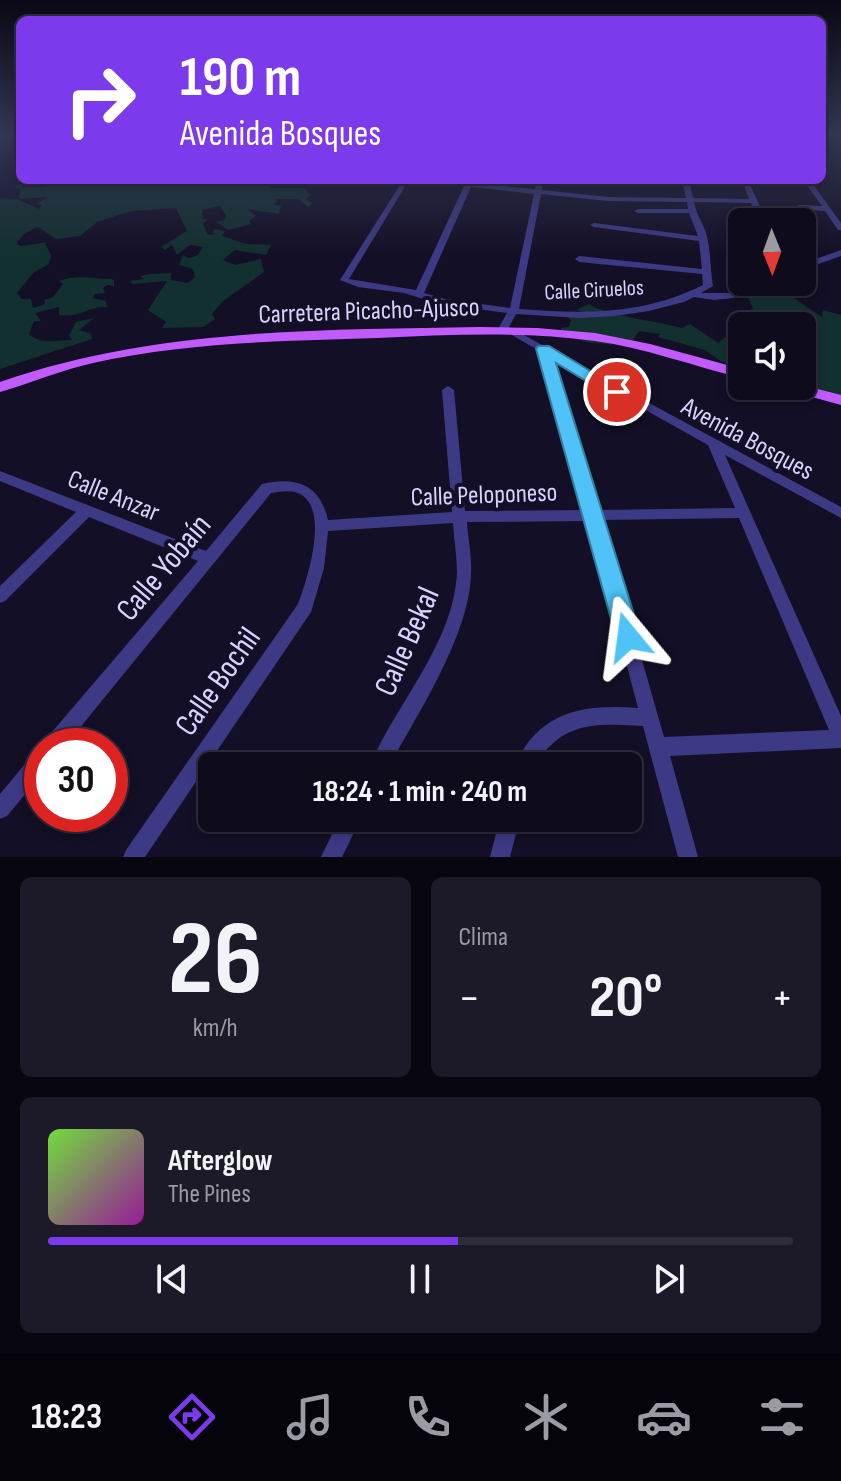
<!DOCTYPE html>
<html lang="es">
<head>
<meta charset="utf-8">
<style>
	body { margin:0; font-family:"Sofia Sans Condensed",sans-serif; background:#1c1929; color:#f1f3f6; height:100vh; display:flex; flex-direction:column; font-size:30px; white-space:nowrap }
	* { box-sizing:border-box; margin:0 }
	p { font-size:26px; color:#9b9ba3 }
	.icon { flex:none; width:44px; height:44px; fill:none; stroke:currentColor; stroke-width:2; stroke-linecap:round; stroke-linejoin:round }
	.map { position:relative; height:857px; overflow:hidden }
	.drawer { display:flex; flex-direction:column; gap:20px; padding:20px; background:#08060f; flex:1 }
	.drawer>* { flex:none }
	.top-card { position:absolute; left:16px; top:16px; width:810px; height:168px; border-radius:12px; box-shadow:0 4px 12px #0003,0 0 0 2px #2e2b3b; background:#7c3aed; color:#fff; overflow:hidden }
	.needle { width:52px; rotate:179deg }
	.tools { position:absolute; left:728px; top:208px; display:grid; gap:16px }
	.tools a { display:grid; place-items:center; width:88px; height:88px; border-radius:12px; background:#0e0b1c; box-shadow:0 4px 12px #0003,0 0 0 2px #2e2b3b; font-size:40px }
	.speed { position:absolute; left:24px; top:728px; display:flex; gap:16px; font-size:40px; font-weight:700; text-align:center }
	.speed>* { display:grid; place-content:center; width:104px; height:104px; border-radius:50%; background:#0e0b1c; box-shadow:0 4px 12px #0003,0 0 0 2px #2e2b3b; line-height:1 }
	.speed .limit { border:12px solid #d22; background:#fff; color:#111 }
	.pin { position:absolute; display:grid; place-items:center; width:68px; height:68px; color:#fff; margin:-34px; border:4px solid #fff; border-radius:50%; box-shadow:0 2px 8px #0007 }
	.me { position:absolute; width:88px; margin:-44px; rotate:344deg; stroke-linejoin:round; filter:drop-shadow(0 0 6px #0008) }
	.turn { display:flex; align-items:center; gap:28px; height:168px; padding:0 32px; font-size:36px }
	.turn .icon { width:104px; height:104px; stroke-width:2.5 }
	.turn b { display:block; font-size:56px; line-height:68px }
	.big { font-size:60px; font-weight:700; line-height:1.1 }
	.drawer .tile { flex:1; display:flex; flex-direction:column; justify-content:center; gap:12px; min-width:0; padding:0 28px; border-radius:12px; background:#1c1929 }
	.drawer .dial { align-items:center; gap:0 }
	.dial b { font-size:104px; line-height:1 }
	.song { display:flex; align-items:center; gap:24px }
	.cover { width:96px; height:96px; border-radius:12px; background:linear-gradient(135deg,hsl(100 70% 55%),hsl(300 70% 35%)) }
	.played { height:8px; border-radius:4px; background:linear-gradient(90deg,#7c3aed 55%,#2e2b3b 55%) }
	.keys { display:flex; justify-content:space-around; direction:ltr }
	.heat { display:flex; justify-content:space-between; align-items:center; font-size:44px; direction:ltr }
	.drawer .tiles { flex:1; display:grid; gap:20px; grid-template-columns:1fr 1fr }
	.tile:last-child { grid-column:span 2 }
	.trip { position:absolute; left:198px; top:752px; width:444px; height:80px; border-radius:12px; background:#0e0b1c; box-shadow:0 4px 12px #0003,0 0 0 2px #2e2b3b; font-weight:700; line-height:80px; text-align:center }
	.tab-bar { display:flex; height:128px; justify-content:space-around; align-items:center; background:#06040b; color:#9b9ba3 }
	.tab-bar .icon { width:56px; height:56px }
	.tab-bar .on { color:#7c3aed }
	.tab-bar b { font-size:36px; color:#f1f3f6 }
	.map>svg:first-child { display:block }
	.green { fill:#12302f }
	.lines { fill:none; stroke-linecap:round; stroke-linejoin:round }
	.minor { fill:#3d3a85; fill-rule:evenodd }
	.major { fill:#c25bff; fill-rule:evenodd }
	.route { fill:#4fc3f7; stroke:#337fa1; stroke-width:2 }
	.labels { text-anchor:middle; stroke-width:8; stroke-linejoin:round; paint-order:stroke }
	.far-street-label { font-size:22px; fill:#d9d4ff; stroke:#130f26 }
	.street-label { font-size:26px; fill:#d9d4ff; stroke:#130f26 }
	.near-street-label { font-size:32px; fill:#d9d4ff; stroke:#130f26 }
</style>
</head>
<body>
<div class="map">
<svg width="841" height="857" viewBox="0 0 841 857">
	<rect width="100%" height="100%" fill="#130f26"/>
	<g class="green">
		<path d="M54,180H268L272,184L270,188H305L311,195L305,199L312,203L308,207L298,199H276L277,203L272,204L281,206L279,214L248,209L256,216L249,221L251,224L228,230L216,222L224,220L226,215L220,206L202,210L203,219H207L203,224L208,235L216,234L212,233L215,229L225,231L222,236L246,244L271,245L266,255L235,250L223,260L235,265L261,259L264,272L223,301L212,314L215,319L203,327L162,328L166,322L148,310L167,281L133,284L130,281L144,279L140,276L150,274L171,273V280L188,283L195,277L193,269L179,265L183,255L189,258L198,255L203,247L190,245L177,255L172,245L165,250L161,247L187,231L176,208L131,211L97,222L80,236L56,239L38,227C28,231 21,234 17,244L21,246L49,242L45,244L51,255L49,264L33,273L17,293L22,299H31L33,308L45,304L44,300L53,297L63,284L59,281C78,274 91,279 111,279L114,280V286L107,285L103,288L105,293L95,294L93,298L106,301L107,307C88,306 81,318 59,315V307L35,313L41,321H34L29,334C40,345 57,340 72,340L69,336L76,322L94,318L79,330L91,334L92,339L0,369V198L17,199L39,209L42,205L37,204L47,197L19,199L20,189L14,187L27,182L22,187H45Z"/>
		<path d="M760,293L791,296L822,317L823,310L841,315V397L802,386V326H742V368L722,362L705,350L658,337L660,334L639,331L629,346L586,342L561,333V328L569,327L571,320L566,316L585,312L576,310L589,304C608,316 657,321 682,328L690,324L718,343L735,329L730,314L753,309L747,295Z"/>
	</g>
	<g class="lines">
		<g class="minor">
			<path d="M403,180H409L349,279L416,290L464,186L423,182L420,180L466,182L470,180L473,183L535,189L537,180H543L542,190L608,197L686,198L683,184L649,182L646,180H689L693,198L749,199L742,180H748L767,222H759L751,203L694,202C696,214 703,223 706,233C711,250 710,269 713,286L701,293H733L763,282H774L755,292L733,298L714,300L694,297L684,302L649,311L615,316L580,318L516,314L509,327L841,507V518L725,455L841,716V748L670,756L698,857H678L643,726C596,723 561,721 535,766H515C538,711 584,704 638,708L589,521L467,522C468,539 472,556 471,572C471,632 418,714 389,766H370C396,703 453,645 457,573C457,557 454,539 453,523L328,531L324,568L311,612L145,857H123L126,850L298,604C307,580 329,513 302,495C292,489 281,492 271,493L65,746H44L46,739L198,561L89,517L5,601L0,603V586L76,512L0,481V471L206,551L262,484C296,476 320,484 328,520L452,512L442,390L448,386L454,390L465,511L586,510L538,350L505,331H499L498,329L507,313L440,304L404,293L358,287L340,280ZM471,187L534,194L510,308L445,299L424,293ZM541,194L608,201L687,202L688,209H638L634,211L638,213H689L698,236L594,223L590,225L594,227L699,241L702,269L579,256L575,259L579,262L702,274L703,285C643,315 585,314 519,309ZM551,357L708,445L735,508L599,510ZM739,518L829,730L664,737L602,520Z"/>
			<polygon points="803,180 810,180 841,223 841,230 838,230 825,211 796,209 795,207 799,205 822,206"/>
			<polygon points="841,250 841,256 802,270 802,264"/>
			<polygon points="42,750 42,774 7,816 0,819 0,794 35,752"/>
			<polygon points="340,818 361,818 342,857 321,857"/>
			<polygon points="500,818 520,818 510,857 490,857"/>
		</g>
		<g class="major">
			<path d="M480,327L537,328L595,333L650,344L742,369V378C693,366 645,348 595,341C523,331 449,335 377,338C282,341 186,342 93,363C61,370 31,383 0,392V382C154,328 318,330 480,327Z"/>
			<polygon points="802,385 841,395 841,405 783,389 781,386"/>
		</g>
	</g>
	<linearGradient id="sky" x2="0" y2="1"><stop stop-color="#0a0815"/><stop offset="0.53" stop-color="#333752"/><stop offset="1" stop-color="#333752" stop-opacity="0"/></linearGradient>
	<rect width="841" height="255" fill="url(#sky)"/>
	<polygon class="route" points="538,346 549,346 625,392 617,398 611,396 556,363 641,637 637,645 628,648 619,645 616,637 536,349"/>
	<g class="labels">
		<g class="far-street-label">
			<text transform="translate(594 289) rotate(-3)" y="8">Calle Ciruelos</text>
		</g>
		<g class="street-label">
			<text transform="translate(369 310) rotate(-2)" y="9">Carretera Picacho-Ajusco</text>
			<text transform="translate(748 438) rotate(28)" y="9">Avenida Bosques</text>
			<text transform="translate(484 494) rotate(-2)" y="9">Calle Peloponeso</text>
			<text transform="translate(114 495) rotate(22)" y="9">Calle Anzar</text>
		</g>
		<g class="near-street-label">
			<text transform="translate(163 567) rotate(-50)" y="11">Calle Yobaín</text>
			<text transform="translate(406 641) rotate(-66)" y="11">Calle Bekal</text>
			<text transform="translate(217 681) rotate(-55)" y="11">Calle Bochil</text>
		</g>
	</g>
</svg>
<div class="tools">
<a><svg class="needle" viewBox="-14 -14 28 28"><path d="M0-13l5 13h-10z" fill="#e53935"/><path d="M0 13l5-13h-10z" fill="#9b9ba3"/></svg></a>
<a><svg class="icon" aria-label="sound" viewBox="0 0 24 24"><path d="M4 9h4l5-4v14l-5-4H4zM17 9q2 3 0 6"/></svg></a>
</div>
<div class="speed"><div class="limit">30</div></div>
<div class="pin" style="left:617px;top:392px;background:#d93025"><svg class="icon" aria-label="arrive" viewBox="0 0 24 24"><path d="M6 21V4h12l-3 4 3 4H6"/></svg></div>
<svg class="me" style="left:628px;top:637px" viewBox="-20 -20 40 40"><path d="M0-17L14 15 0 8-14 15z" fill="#4fc3f7" stroke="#fff" stroke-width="4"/></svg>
<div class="trip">18:24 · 1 min · 240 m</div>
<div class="top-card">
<div class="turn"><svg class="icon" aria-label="right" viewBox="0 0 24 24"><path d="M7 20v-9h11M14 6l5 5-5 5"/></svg><div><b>190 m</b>Avenida Bosques</div></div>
</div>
</div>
<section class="drawer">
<div class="tiles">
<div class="tile dial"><b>26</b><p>km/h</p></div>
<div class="tile"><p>Clima</p>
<div class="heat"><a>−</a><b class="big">20°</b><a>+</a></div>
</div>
<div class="tile">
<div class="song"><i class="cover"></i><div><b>Afterglow</b><p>The Pines</p></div></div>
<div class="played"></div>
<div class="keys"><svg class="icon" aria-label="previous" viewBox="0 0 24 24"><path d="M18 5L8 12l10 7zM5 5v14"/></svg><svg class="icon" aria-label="pause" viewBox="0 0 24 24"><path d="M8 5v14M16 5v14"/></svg><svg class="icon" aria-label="next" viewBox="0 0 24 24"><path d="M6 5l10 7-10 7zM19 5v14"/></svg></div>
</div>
</div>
</section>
<nav class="tab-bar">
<b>18:23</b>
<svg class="icon on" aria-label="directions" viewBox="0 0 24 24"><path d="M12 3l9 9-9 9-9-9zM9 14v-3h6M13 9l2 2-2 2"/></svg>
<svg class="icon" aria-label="music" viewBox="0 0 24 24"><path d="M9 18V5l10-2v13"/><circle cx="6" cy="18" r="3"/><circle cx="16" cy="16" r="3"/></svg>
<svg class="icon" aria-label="phone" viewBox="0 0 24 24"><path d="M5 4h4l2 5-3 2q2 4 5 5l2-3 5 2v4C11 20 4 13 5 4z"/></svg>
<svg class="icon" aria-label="climate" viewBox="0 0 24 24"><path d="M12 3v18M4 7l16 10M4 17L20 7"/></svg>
<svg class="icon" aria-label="car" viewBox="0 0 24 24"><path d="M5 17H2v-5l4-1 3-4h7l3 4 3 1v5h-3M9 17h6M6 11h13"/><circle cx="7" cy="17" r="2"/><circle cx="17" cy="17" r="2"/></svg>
<svg class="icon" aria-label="filters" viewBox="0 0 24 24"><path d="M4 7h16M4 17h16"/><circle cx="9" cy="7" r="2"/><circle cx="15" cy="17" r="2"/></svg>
</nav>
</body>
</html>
